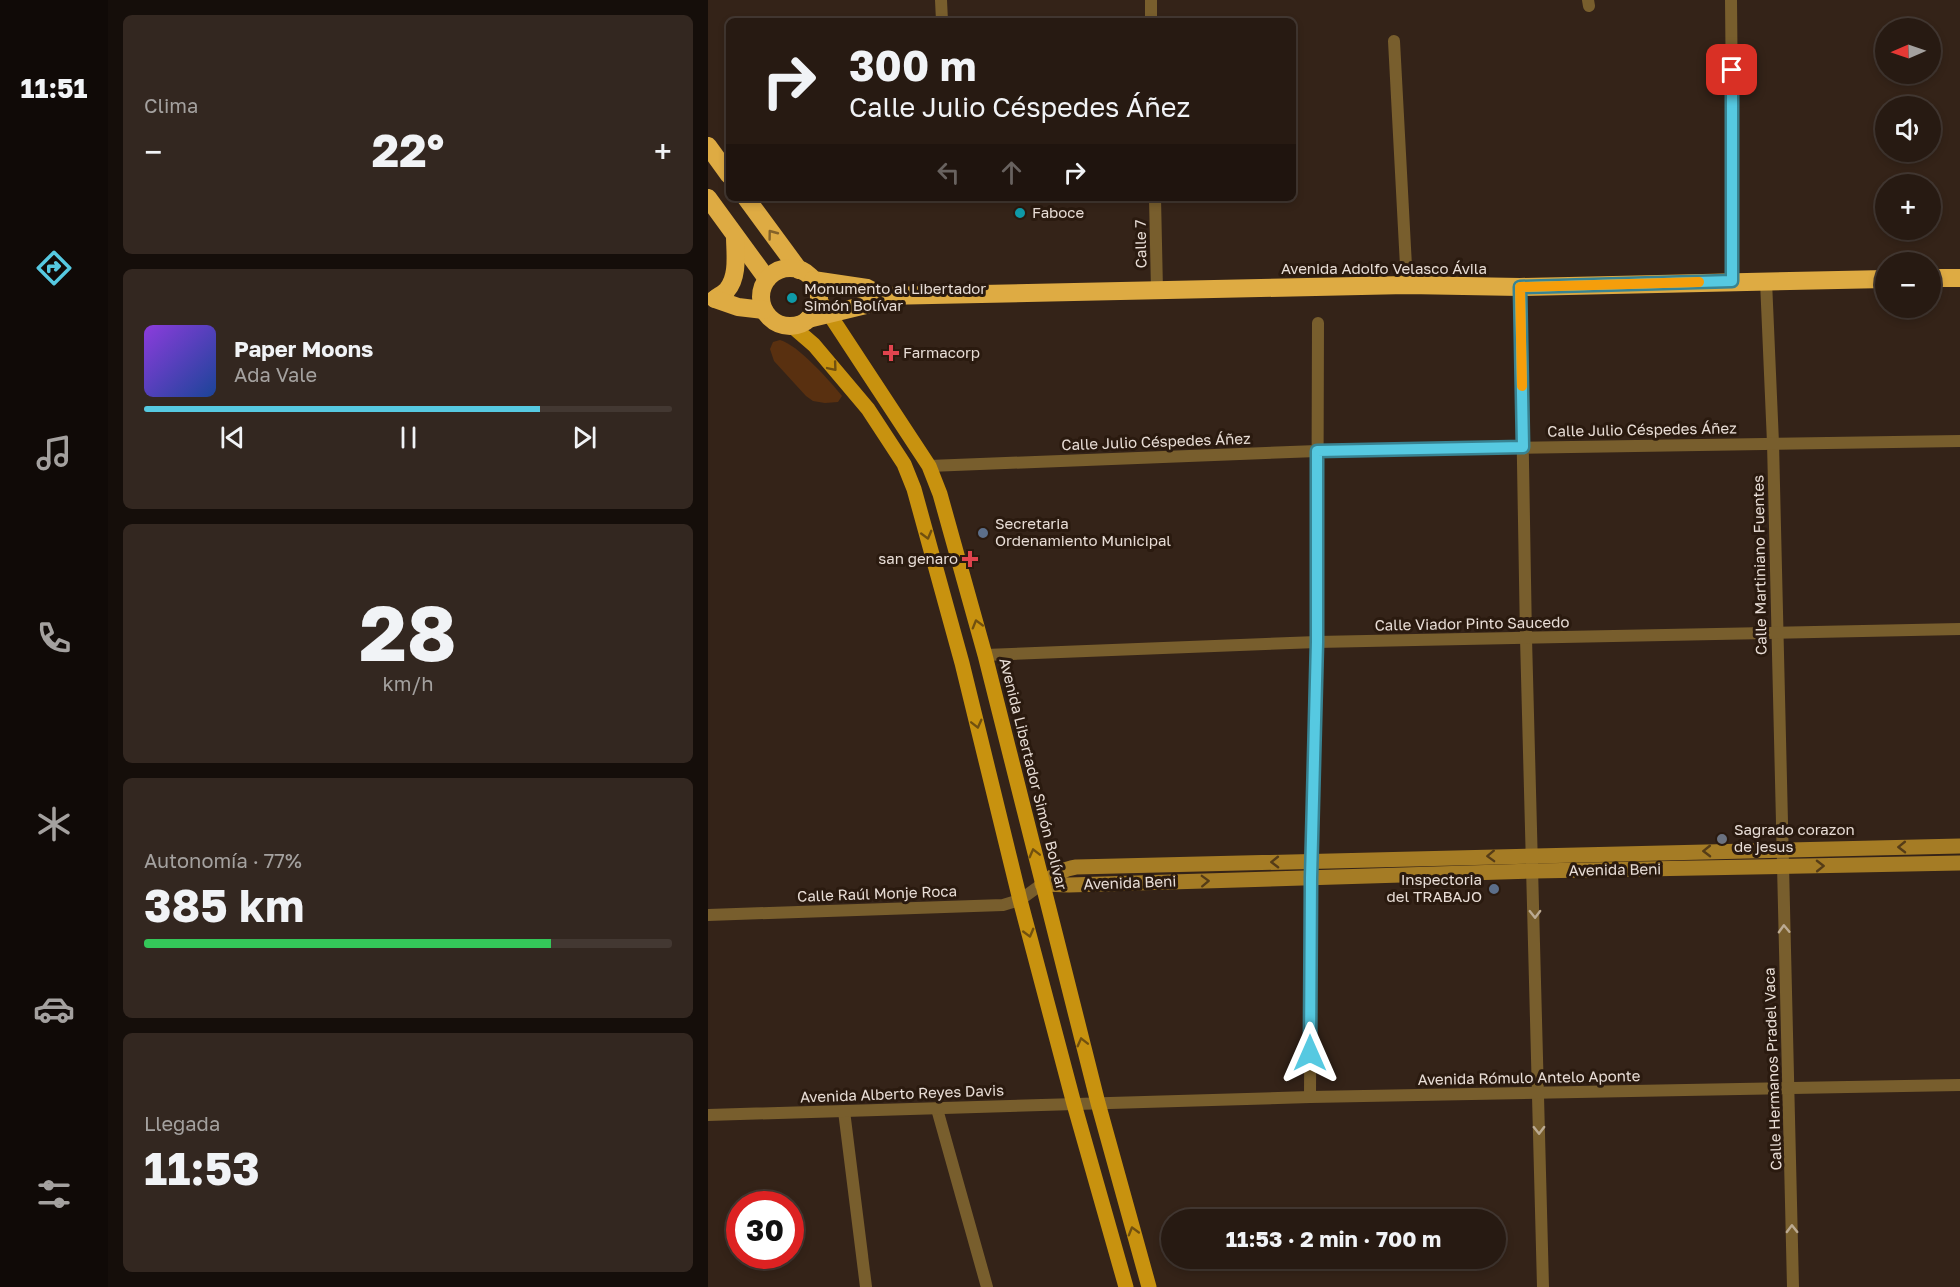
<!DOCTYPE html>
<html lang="es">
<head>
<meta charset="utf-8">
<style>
	body { margin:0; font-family:"Golos Text",sans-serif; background:#332720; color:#f1f3f6; height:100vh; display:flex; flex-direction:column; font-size:22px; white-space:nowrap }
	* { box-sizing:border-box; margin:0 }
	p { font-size:20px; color:#a4a19f }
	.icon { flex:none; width:33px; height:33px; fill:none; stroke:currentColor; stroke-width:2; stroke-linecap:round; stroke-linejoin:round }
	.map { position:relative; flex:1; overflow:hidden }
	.drawer { display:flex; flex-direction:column; gap:15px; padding:15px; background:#150e0a; width:600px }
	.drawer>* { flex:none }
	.top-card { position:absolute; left:18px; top:18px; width:570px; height:183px; border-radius:9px; box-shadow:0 3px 9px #0003,0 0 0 2px #433832; background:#271a12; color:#f1f3f6; overflow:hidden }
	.needle { width:39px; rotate:268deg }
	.buttons { position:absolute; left:1167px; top:18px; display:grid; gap:12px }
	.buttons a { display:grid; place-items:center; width:66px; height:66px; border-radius:50%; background:#271a12; box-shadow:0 3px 9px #0003,0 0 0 2px #433832; font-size:30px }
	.speed { position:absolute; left:18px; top:1191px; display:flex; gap:12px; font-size:30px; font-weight:700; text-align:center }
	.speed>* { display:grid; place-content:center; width:78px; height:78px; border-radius:50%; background:#271a12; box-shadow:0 3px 9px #0003,0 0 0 2px #433832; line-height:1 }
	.speed .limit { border:9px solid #d22; background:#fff; color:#111 }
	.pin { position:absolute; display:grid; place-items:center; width:51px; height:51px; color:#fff; margin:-26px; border-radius:12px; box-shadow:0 3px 9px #0006 }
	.me { position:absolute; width:66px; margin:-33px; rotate:0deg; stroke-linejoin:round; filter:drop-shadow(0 0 4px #0008) }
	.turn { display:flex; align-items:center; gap:21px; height:126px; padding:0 24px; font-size:27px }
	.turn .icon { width:78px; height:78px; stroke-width:2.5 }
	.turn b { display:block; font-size:42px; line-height:51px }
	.lanes { display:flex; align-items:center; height:57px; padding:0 24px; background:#0003; justify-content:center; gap:30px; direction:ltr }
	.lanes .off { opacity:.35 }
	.big { font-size:45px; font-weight:700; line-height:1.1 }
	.drawer .tile { flex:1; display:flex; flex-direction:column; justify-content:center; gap:9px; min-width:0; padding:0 21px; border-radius:9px; background:#332720 }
	.drawer .dial { align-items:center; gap:0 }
	.dial b { font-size:78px; line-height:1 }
	.song { display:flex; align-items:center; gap:18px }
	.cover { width:72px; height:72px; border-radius:9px; background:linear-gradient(135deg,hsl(270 70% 55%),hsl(220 70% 35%)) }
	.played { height:6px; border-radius:3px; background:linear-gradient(90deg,#56c9e1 75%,#433832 75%) }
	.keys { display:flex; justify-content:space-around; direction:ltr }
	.heat { display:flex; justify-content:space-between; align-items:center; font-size:33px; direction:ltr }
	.charge { height:9px; border-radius:4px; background:linear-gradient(90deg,#34c759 77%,#433832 0) }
	.trip { position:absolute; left:453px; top:1209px; width:345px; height:60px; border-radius:30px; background:#271a12; box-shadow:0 3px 9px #0003,0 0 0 2px #433832; font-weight:700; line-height:60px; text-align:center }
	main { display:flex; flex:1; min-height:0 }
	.tabs { display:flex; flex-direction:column; width:108px; justify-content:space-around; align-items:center; background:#100a07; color:#a4a19f }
	.tabs .icon { width:42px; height:42px }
	.tabs .on { color:#56c9e1 }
	.tabs b { font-size:27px; color:#f1f3f6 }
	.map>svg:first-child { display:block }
	.green { fill:#593010 }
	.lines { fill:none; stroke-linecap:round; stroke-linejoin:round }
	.street { stroke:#785e2d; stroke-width:12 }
	.secondary { stroke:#a57c25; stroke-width:15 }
	.primary { stroke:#c8920f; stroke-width:15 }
	.highway { stroke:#deab43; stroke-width:18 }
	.oneway { stroke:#846229 }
	.oneway2 { stroke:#71500f }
	.oneway3 { stroke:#553c17 }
	.oneway4 { stroke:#bbaa92 }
	.route-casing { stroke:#388392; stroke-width:15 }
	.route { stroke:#56c9e1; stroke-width:10 }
	.slow { stroke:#f59e0b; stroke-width:10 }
	.culture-dot { fill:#0f9aa8; stroke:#2a1a0f; stroke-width:2 }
	.health-dot { fill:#e0444e; stroke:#2a1a0f; stroke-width:2 }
	.service-dot { fill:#5c6f8a; stroke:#2a1a0f; stroke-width:2 }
	.worship-dot { fill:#6b7280; stroke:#2a1a0f; stroke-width:2 }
	.labels { text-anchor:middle; stroke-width:6; stroke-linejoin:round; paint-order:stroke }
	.poi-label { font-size:15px; fill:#e8ddd6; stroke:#2a1a0f; text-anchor:start }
	.street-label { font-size:15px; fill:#e8ddd6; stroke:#2a1a0f }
</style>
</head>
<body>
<main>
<nav class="tabs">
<b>11:51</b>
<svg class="icon on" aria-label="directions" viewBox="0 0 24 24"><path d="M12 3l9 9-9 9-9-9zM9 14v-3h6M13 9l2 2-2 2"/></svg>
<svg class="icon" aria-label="music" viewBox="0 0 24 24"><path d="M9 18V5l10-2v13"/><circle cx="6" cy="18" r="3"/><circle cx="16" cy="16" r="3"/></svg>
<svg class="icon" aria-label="phone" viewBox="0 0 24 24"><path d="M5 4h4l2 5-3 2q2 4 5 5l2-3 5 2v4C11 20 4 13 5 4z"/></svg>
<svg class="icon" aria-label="climate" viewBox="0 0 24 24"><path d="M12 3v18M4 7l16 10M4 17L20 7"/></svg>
<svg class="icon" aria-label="car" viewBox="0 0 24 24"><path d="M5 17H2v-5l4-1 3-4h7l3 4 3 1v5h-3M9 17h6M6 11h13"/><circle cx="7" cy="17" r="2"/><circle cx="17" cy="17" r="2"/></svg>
<svg class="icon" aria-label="filters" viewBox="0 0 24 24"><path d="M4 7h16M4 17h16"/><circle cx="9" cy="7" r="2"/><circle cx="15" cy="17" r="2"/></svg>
</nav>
<section class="drawer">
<div class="tile"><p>Clima</p>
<div class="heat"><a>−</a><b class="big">22°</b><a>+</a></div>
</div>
<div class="tile">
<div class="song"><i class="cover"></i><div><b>Paper Moons</b><p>Ada Vale</p></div></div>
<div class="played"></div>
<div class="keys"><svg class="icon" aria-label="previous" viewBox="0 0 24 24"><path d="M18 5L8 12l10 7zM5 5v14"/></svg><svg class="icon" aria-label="pause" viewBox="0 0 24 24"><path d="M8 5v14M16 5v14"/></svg><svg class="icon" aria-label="next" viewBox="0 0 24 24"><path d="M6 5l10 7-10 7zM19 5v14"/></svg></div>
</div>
<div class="tile dial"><b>28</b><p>km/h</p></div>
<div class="tile"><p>Autonomía · 77%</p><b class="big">385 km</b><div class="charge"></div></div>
<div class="tile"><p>Llegada</p><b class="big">11:53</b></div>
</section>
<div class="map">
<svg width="1252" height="1287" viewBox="0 0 1252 1287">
	<rect width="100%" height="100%" fill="#342318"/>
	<path class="green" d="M72,340C90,345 121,380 134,396L130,402L117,403L105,401L98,396L66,361L62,349L65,342Z"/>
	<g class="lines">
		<g class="street">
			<polyline points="233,0 234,21"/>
			<polyline points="443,0 443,21"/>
			<polyline points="880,0 881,6"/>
			<polyline points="1023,0 1025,209 1024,281"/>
			<polyline points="686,41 699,285"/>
			<polyline points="447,198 449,290"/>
			<polyline points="1058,281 1065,443 1085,1287"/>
			<polyline points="812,287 818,638 835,1287"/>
			<polyline points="221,466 609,451 1252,441"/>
			<polyline points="277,655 609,642 1252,629"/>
			<polyline points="0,915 295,905 312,900 334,884"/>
			<polyline points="602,1097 603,877 609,642 610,323"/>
			<polyline points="229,1109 279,1287"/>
			<polyline points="136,1111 158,1287"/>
			<polyline points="0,1115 602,1097 1252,1085"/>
		</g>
		<g class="secondary">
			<path d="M334,884C345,876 354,869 368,867L1252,846"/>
			<polyline points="334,884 361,885 826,871 1252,863"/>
		</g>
		<g class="primary">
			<polyline points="110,297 221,466 232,494 277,655 390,1103 441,1287"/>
			<polyline points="84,326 106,345 160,409 196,464 206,489 254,663 312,900 366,1104 418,1287"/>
		</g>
		<g class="highway">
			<polyline points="0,146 21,175"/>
			<polyline points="0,198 59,279"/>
			<polyline points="38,198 91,270"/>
			<circle cx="82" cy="297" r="29"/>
			<polyline points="1222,278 1252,278"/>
			<polyline points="105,280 159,288 175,296 699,285 812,287 1178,279"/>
			<path d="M7,299C10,296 16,294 19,290C31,276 27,253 27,236"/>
			<polyline points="7,299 30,307 56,310"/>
			<polyline points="100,319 158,305 175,296"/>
		</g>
	</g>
	<defs><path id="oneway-chevron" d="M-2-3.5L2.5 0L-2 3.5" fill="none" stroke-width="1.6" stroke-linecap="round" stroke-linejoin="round" transform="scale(1.5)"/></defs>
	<use class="oneway" href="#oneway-chevron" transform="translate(64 234) rotate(-127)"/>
	<g class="oneway2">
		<use href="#oneway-chevron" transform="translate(125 367) rotate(50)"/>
		<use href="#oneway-chevron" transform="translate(219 535) rotate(75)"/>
		<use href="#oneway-chevron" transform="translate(269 624) rotate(-106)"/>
		<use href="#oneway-chevron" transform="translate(269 724) rotate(76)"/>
		<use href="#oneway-chevron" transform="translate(326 853) rotate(-104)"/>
		<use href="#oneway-chevron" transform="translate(321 933) rotate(75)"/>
		<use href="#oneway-chevron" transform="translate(374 1042) rotate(-104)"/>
		<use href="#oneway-chevron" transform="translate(425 1231) rotate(-106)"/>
	</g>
	<g class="oneway3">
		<use href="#oneway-chevron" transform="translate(1194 847) rotate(179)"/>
		<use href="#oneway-chevron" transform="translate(999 851) rotate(179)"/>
		<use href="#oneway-chevron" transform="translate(783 856) rotate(178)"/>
		<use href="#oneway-chevron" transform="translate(567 862) rotate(179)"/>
		<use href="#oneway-chevron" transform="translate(1112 866) rotate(-1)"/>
		<use href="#oneway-chevron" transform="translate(497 881) rotate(-2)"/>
	</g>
	<g class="oneway4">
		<use href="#oneway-chevron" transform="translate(827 914) rotate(89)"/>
		<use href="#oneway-chevron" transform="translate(1076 929) rotate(-92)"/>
		<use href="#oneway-chevron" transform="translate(831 1130) rotate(89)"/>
		<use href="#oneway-chevron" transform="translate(1084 1229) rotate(-91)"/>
	</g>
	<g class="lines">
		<g class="route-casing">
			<polyline id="route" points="602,1053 603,878 609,642 609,451 815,447 812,287 1024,281 1024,70"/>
		</g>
		<use href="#route" class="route"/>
		<polyline class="slow" points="814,386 812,287 991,282"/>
	</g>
	<g class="culture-dot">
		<circle cx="312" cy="213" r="6"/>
		<circle cx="84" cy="298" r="6"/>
	</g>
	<g class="health-dot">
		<path d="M180 344h6v6h6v6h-6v6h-6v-6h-6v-6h6z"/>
		<path d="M259 550h6v6h6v6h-6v6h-6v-6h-6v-6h6z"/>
	</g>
	<g class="service-dot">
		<circle cx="275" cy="533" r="6"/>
		<circle cx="786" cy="889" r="6"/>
	</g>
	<circle class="worship-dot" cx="1014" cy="839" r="6"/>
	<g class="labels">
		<g class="poi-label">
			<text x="324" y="218">Faboce</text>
			<text x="96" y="294">Monumento al Libertador<tspan x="96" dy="17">Simón Bolívar</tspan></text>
			<text x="195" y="358">Farmacorp</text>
			<text x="287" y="529">Secretaria<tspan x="287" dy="17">Ordenamiento Municipal</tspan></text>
			<text x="250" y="564" text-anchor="end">san genaro</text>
			<text x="1026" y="835">Sagrado corazon<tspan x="1026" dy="17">de jesus</tspan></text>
			<text x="774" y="885" text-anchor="end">Inspectoria<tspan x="774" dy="17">del TRABAJO</tspan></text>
		</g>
		<g class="street-label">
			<text transform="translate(433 244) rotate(-91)" y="5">Calle 7</text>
			<text x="676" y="274">Avenida Adolfo Velasco Ávila</text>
			<text transform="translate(934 430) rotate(-1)" y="5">Calle Julio Céspedes Áñez</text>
			<text transform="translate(448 442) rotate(-2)" y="5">Calle Julio Céspedes Áñez</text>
			<text transform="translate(1052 565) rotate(-91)" y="5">Calle Martiniano Fuentes</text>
			<text transform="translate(764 624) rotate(-1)" y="5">Calle Viador Pinto Saucedo</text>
			<text transform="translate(325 774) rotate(76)" y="5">Avenida Libertador Simón Bolívar</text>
			<text transform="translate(907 870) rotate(-1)" y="5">Avenida Beni</text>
			<text transform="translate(422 883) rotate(-2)" y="5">Avenida Beni</text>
			<text transform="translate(169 894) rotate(-2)" y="5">Calle Raúl Monje Roca</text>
			<text transform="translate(1065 1069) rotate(-92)" y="5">Calle Hermanos Pradel Vaca</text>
			<text transform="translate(821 1078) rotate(-1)" y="5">Avenida Rómulo Antelo Aponte</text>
			<text transform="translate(194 1094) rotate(-2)" y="5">Avenida Alberto Reyes Davis</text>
		</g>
	</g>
</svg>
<div class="buttons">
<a><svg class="needle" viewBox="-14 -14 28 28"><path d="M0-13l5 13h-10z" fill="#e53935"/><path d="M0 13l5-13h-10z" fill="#a4a19f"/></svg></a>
<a><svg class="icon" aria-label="sound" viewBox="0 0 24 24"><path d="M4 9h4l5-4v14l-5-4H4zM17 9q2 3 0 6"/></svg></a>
<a>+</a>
<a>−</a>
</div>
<div class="speed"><div class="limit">30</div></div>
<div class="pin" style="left:1024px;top:70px;background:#d93025"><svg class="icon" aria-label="arrive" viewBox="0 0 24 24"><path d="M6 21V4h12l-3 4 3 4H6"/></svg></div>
<svg class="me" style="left:602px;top:1053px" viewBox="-20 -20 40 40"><path d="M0-17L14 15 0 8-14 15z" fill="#56c9e1" stroke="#fff" stroke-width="4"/></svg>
<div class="trip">11:53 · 2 min · 700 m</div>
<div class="top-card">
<div class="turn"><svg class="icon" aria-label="right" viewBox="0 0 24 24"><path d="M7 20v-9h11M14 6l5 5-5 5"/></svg><div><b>300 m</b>Calle Julio Céspedes Áñez</div></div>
<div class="lanes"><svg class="icon off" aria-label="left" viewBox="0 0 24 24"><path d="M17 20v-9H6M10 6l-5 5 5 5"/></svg><svg class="icon off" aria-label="ahead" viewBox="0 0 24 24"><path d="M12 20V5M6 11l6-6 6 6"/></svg><svg class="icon" aria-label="right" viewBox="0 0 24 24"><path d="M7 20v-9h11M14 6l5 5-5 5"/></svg></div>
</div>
</div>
</main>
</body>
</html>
